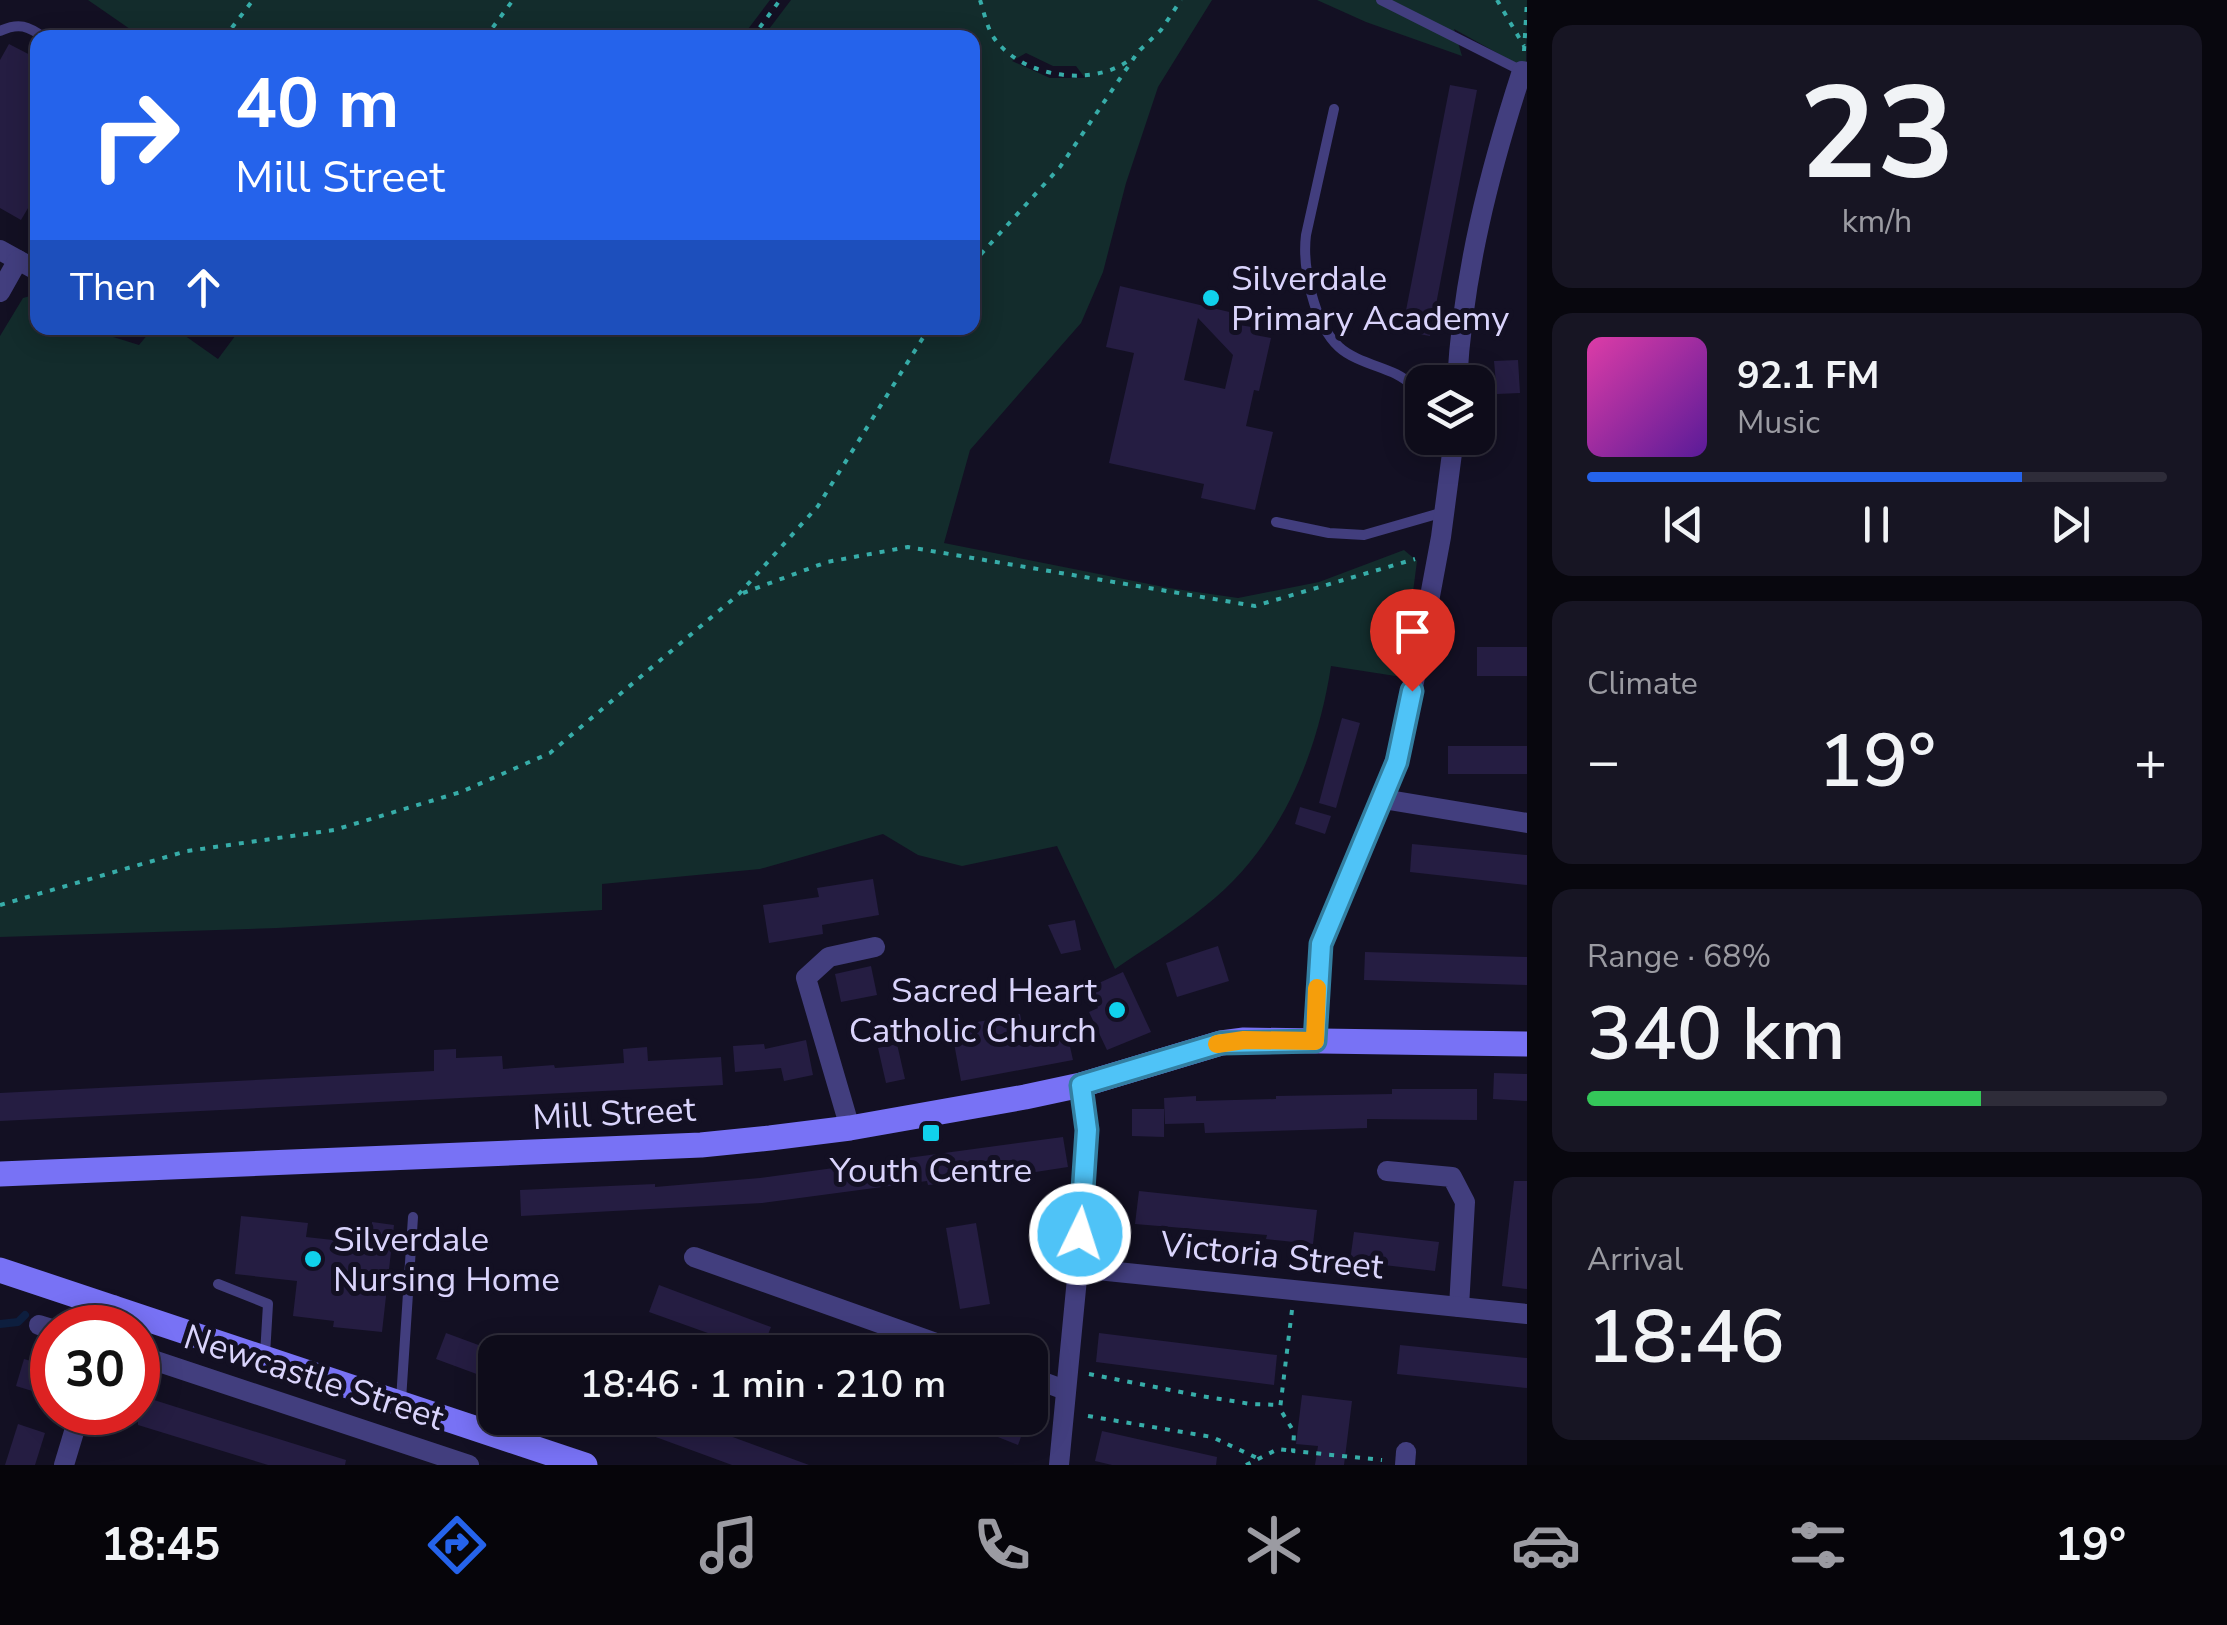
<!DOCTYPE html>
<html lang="en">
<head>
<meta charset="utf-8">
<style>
	body { margin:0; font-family:"Nunito Sans",sans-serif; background:#171523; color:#f1f3f6; height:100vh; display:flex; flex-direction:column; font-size:38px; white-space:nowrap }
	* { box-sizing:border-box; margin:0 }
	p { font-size:32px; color:#9b9ba2 }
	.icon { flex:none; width:55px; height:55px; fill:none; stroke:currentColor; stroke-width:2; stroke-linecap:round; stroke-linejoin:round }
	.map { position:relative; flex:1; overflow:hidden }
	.panel { display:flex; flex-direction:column; gap:25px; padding:25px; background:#08070e; width:700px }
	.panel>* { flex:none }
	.top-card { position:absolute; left:30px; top:30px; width:950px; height:305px; border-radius:20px; box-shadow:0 5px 25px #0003,0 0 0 2px #2e2c39; background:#2563eb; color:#fff; overflow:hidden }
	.buttons { position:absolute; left:1405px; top:365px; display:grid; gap:20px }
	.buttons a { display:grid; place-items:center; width:90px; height:90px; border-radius:20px; background:#0e0c1a; box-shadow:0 5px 25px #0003,0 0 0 2px #2e2c39; font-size:50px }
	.speed { position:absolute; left:30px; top:1305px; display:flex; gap:20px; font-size:50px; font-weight:700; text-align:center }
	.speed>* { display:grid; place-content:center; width:130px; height:130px; border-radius:50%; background:#0e0c1a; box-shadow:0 5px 25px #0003,0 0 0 2px #2e2c39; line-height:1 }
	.speed .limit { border:15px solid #d22; background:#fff; color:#111 }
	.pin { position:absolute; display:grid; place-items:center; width:85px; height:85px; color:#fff; margin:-102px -42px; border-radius:50% 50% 50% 0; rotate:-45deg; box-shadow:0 0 10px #0007 }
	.pin .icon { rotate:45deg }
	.me { position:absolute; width:110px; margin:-55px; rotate:4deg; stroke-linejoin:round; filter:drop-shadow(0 0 8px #0008) }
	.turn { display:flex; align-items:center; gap:35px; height:210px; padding:0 40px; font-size:45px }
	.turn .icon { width:130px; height:130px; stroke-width:2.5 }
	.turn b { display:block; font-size:70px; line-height:85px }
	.then { display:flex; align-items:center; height:95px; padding:0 40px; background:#0003; gap:20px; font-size:38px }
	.big { font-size:75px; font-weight:600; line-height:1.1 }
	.panel .widget { flex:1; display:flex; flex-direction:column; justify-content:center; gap:15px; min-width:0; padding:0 35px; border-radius:20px; background:#171523 }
	.panel .dial { align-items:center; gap:0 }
	.dial b { font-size:130px; line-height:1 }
	.song { display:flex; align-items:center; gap:30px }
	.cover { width:120px; height:120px; border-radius:15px; background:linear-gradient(135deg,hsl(320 70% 55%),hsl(270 70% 35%)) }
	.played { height:10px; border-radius:5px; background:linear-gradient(90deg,#2563eb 75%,#2e2c39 75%) }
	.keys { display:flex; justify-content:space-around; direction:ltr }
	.heat { display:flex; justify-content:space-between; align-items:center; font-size:55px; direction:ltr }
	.charge { height:15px; border-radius:8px; background:linear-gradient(90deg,#34c759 68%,#2e2c39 0) }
	.trip { position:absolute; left:478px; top:1335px; width:570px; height:100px; border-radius:20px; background:#0e0c1a; box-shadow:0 5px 25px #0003,0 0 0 2px #2e2c39; font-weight:600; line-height:100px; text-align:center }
	.tabs { display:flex; height:160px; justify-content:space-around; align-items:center; background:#06050a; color:#9b9ba2 }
	.tabs .icon { width:70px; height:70px }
	.tabs .active { color:#2563eb }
	.tabs b { font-size:45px; color:#f1f3f6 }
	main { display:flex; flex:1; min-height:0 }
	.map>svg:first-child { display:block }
	.green { fill:#132c2c; fill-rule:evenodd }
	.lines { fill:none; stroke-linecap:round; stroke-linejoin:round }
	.stream { stroke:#0d1e3e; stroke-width:8 }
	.building { fill:#251d42; fill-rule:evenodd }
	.path { stroke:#37ada9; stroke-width:4; stroke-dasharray:5 8; stroke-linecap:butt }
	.lane { stroke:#423e7e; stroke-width:10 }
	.street { stroke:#423e7e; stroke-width:20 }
	.secondary { stroke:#7872f5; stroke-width:25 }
	.route-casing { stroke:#337fa1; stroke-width:25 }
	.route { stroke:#4fc3f7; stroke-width:18 }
	.slow { stroke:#f59e0b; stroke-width:18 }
	.poi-dot { fill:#10d1ec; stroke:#131023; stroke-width:4 }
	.labels { text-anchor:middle; stroke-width:10; stroke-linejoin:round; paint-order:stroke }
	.poi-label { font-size:35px; fill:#dad4fc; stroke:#131023; text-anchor:start }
	.street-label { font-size:35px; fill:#dad4fc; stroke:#131023 }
</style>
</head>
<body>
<main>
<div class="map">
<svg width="1527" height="1465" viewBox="0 0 1527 1465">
	<rect width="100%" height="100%" fill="#131023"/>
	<g class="green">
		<polygon points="88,0 770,0 742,37 143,38"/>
		<path d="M791,0H1212L1158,87L1126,183L1103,272L1081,323L970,450L944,543L1169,588L1238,598L1319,582L1404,550L1417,561L1402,677L1331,666C1317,757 1279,849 1204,907C1176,930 1144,949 1115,969L1057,846L962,866L918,855L883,834L760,869L602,884V910L277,928L0,937V336L23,298L37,294L38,328H96L110,336L139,345L153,328H174L218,359L241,328H972V38L763,37ZM1026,53L1053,66H1076L1085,78H1050L1012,61Z"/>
		<polygon points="1317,0 1527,0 1526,69 1454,29 1462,56 1366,22"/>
	</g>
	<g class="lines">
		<polyline class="stream" points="0,1324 18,1322 25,1315"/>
	</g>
	<g class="building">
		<polygon points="9,44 38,59 38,191 21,220 0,208 0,60"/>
		<polygon points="1450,85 1477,90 1430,336 1402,331"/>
		<path d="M1120,286L1242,315L1240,325L1257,328L1255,335L1271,338L1259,391L1254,390L1246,426L1273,432L1255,510L1201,498L1204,484L1109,463L1134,353L1106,347ZM1198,318L1233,355L1225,389L1184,380Z"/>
		<polygon points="1518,360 1520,393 1497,394 1494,361"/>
		<rect x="1477" y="647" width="50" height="29"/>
		<polygon points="1342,718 1360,723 1336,808 1319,803"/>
		<rect x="1448" y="746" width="79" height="28"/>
		<polygon points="1300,807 1331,816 1325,834 1295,824"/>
		<polygon points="1412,844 1527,855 1527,885 1410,872"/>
		<polygon points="873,879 879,915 822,925 823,934 769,943 763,905 819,897 817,888"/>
		<polygon points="1075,920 1081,950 1061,954 1048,925"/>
		<polygon points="1218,946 1229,981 1177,997 1166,963"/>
		<polygon points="1365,952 1527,957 1527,985 1364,980"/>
		<polygon points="871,966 877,995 841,1002 835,974"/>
		<polygon points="1123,972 1151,1032 1107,1050 1089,1012 1098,1008 1088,988"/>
		<polygon points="1020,1014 1023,1030 1031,1029 1033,1039 1067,1033 1073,1060 961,1081 951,1027"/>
		<polygon points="806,1040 813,1075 784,1081 781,1068 735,1072 733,1046 764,1044 765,1049"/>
		<polygon points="897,1044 905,1079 886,1083 878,1048"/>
		<polygon points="647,1047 648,1061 721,1057 723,1085 0,1121 0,1093 434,1071 434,1050 456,1049 456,1058 502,1056 503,1069 554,1065 555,1068 624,1063 623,1049"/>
		<polygon points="1494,1073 1527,1074 1527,1101 1493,1099"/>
		<polygon points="1392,1089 1477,1089 1477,1120 1367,1119 1367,1128 1205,1133 1204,1123 1165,1124 1164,1098 1196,1096 1196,1101 1276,1099 1276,1096 1392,1094"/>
		<polygon points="1132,1109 1164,1109 1164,1137 1132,1136"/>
		<polygon points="1063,1137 1068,1167 989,1179 928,1185 927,1181 762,1203 521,1216 520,1190 655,1184 655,1187 760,1178"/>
		<polygon points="1514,1181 1527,1181 1527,1289 1502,1286"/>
		<polygon points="1139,1191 1317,1210 1313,1244 1266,1239 1267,1235 1135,1224"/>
		<polygon points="241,1216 308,1223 306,1237 369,1244 372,1222 394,1225 382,1332 333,1327 334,1321 293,1316 297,1281 235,1274"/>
		<polygon points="976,1223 990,1304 960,1309 946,1228"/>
		<polygon points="1354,1232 1439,1242 1435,1271 1350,1261"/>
		<polygon points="659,1285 771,1327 761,1352 649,1312"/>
		<polygon points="446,1333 492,1350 482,1376 436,1359"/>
		<polygon points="1099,1333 1277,1355 1274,1385 1096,1362"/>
		<polygon points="1400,1345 1527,1358 1527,1388 1397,1374"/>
		<polygon points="24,1359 52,1367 52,1397 16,1386"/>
		<polygon points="138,1395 346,1460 345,1465 268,1465 138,1425"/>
		<polygon points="1302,1395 1352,1401 1344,1465 1315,1465 1318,1446 1296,1444"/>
		<polygon points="604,1418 681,1418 809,1465 732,1465"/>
		<polygon points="950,1418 1028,1418 1018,1445"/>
		<polygon points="18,1424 45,1433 35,1465 5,1465"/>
		<polygon points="1102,1431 1217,1457 1216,1465 1112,1465 1095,1461"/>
	</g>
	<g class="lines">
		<g class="path">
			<path d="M980,0C984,12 987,28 994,38C1022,78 1096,89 1133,57"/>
			<polyline points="1497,0 1524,46"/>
			<polyline points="224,38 253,0"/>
			<polyline points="485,38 513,0"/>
			<polyline points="752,38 780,0"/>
			<polyline points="1140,50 1161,30 1181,0"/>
			<polyline points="1524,51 1527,1"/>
			<polyline points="972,264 1060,167 1140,49"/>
			<polyline points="743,593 827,562 908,547 1255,606 1415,559"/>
			<polyline points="0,905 187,851 334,830 461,792 550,753 739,594 818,506 929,328"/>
			<polyline points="1292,1310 1280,1409 1294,1432 1293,1451 1382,1460"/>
			<polyline points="1089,1374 1201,1396 1251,1404 1281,1405"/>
			<polyline points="1088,1416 1212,1437 1257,1458"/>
			<polyline points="1246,1465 1278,1449 1293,1451"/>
		</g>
		<g class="lane">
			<polyline points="1381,0 1522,71"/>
			<path d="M0,31C19,22 28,26 45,38"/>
			<path d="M1334,109L1306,235C1302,267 1314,324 1339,347C1353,360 1379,366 1396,374C1406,379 1414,386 1422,392"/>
			<polyline points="1276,522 1329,533 1364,535 1444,512"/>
			<polyline points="218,1284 268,1304 265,1355"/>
			<polyline points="401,1400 413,1217"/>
		</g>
		<g class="street">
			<polyline points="0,250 38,271"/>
			<polyline points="0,292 18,260"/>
			<path d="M1457,382C1463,274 1489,173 1522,71L1527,72"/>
			<polyline points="1383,799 1527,823"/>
			<polyline points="1315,1041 1321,944 1383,799 1406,725 1441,537 1454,438"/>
			<polyline points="850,1128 806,978 829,957 875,947"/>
			<polyline points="1387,1171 1452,1177 1465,1202 1459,1307"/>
			<polyline points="694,1257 961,1352"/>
			<polyline points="1078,1268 1527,1314"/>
			<polyline points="39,1325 52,1329"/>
			<polyline points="107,1328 114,1305"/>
			<polyline points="138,1355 469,1465"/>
			<polyline points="1030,1377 1065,1390"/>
			<polyline points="64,1465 80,1412"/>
			<polyline points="1059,1465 1078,1268 1087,1130 1081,1085"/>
			<polyline points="1405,1465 1406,1452"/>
		</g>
		<g class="secondary">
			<polyline points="0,1174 701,1145 770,1138 850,1128 1025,1097 1081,1085 1221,1043 1244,1040 1527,1044"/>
			<polyline points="0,1270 585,1465"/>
		</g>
	</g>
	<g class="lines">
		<g class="route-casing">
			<polyline id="route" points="1080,1234 1087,1130 1081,1085 1221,1043 1315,1041 1321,944 1397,762 1412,691"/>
		</g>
		<use href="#route" class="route"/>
		<polyline class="slow" points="1217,1044 1244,1040 1315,1041 1317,988"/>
	</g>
	<g class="poi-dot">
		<circle cx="1211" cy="298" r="10"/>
		<circle cx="1117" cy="1010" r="10"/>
		<rect x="921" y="1123" width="20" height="20" rx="5"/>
		<circle cx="313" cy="1259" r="10"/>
	</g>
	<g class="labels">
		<g class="poi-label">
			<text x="1231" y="290">Silverdale<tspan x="1231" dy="40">Primary Academy</tspan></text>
			<text x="1097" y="1002" text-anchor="end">Sacred Heart<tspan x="1097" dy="40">Catholic Church</tspan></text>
			<text x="931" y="1182" text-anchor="middle">Youth Centre</text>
			<text x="333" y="1251">Silverdale<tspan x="333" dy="40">Nursing Home</tspan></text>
		</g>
		<g class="street-label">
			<text transform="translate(614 1113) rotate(-3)" y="12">Mill Street</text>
			<text transform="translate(1272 1255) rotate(6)" y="12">Victoria Street</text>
			<text transform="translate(314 1377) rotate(18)" y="12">Newcastle Street</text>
		</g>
	</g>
</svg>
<div class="buttons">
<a><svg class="icon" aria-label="layers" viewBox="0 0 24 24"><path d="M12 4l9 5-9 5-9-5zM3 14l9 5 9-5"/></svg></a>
</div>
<div class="speed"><div class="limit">30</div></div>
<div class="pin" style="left:1412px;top:691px;background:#d93025"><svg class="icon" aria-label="arrive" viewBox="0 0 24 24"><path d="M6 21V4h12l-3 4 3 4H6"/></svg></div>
<svg class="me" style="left:1080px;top:1234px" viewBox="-20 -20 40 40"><circle r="17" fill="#4fc3f7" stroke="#fff" stroke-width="3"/><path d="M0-11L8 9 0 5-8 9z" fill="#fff"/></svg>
<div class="trip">18:46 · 1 min · 210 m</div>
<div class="top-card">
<div class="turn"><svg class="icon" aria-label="right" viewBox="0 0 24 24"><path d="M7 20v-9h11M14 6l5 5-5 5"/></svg><div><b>40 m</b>Mill Street</div></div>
<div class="then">Then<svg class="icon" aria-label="ahead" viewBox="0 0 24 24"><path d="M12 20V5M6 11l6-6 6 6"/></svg></div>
</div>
</div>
<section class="panel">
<div class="widget dial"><b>23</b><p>km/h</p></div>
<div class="widget">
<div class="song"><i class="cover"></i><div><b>92.1 FM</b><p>Music</p></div></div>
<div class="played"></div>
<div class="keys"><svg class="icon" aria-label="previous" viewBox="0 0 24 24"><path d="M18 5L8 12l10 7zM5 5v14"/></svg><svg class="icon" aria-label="pause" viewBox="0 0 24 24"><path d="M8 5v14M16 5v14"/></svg><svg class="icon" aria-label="next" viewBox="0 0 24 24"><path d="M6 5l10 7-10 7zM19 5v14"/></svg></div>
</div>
<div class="widget"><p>Climate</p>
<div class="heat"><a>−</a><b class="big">19°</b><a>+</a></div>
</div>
<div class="widget"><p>Range · 68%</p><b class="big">340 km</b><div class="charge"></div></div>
<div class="widget"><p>Arrival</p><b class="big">18:46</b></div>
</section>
</main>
<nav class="tabs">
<b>18:45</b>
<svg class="icon active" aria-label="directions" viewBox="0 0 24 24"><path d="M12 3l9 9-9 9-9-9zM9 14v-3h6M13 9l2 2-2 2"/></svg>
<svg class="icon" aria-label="music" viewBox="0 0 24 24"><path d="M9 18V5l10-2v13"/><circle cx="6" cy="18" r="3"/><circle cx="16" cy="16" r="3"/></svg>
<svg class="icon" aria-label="phone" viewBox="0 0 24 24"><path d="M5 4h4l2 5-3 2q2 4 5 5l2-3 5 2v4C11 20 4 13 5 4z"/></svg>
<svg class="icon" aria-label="climate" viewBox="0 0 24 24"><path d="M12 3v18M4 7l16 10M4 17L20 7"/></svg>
<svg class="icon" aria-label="car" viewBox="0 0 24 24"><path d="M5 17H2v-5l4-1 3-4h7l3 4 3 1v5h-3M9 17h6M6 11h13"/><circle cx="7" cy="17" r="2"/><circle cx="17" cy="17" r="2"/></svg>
<svg class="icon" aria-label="filters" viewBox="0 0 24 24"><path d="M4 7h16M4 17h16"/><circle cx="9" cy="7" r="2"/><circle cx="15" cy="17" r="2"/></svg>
<b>19°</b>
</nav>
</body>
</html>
